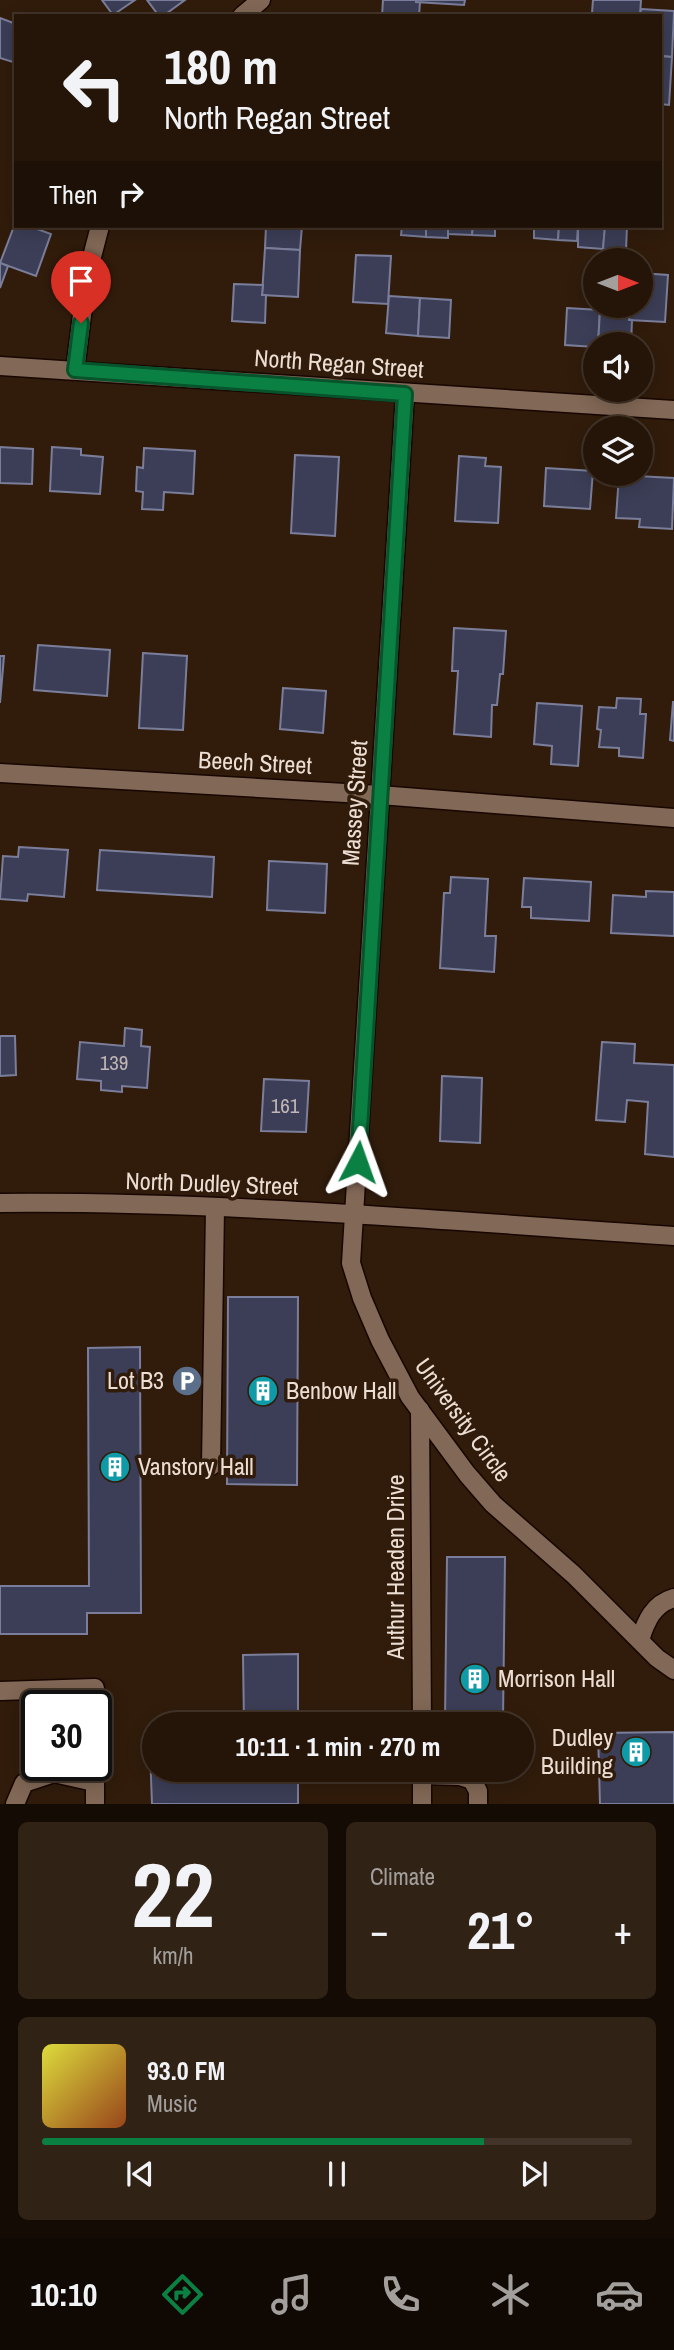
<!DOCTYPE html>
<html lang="en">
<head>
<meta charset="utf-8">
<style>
	body { margin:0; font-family:"Archivo Narrow",sans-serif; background:#312216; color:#f1f3f6; height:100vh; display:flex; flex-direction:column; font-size:26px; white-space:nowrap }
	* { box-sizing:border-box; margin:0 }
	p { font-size:23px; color:#a39f9c }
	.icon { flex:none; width:38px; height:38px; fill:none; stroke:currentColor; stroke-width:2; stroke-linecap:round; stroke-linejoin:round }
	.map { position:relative; height:1804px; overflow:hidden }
	.panel { display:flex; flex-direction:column; gap:18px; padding:18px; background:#140c04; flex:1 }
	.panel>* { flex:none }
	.top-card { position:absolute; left:14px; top:14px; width:648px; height:214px; border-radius:0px; box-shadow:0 4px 18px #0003,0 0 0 2px #423429; background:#251508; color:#f1f3f6; overflow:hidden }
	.needle { width:46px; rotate:90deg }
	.controls { position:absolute; left:583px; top:248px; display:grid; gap:14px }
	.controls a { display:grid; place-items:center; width:70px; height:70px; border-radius:50%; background:#251508; box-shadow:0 4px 18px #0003,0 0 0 2px #423429; font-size:35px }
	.speed { position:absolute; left:21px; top:1690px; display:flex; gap:14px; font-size:35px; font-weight:700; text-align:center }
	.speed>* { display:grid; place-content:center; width:91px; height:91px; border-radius:50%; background:#251508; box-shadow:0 4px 18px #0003,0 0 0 2px #423429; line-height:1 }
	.speed .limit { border:4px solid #111; border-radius:10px; background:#fff; color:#111 }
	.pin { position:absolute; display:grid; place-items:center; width:60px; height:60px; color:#fff; margin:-72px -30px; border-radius:50% 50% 50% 0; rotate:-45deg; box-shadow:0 0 7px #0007 }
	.pin .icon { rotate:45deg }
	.me { position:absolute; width:77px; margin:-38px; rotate:4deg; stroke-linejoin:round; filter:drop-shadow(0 0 5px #0008) }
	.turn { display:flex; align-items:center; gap:24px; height:147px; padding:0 35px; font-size:32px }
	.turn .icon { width:91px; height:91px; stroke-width:2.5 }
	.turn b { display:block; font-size:49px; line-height:60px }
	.then { display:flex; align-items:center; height:66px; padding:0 35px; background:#0003; gap:14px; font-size:26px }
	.big { font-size:52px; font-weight:800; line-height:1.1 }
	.panel .card { flex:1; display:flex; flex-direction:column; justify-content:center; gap:10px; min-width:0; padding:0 24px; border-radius:10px; background:#312216 }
	.panel .dial { align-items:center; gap:0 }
	.dial b { font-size:91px; line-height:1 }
	.song { display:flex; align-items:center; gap:21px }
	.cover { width:84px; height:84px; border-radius:10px; background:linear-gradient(135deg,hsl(60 70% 55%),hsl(20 70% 35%)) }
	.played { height:7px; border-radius:4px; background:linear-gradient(90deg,#0b8043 75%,#423429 75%) }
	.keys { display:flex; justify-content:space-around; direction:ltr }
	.heat { display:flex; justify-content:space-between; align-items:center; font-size:38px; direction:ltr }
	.panel .tiles { flex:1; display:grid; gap:18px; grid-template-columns:1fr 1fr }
	.card:last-child { grid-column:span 2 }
	.trip { position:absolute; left:142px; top:1712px; width:392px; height:70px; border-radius:35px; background:#251508; box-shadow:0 4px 18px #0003,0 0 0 2px #423429; font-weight:800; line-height:70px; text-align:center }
	.tabs { display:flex; height:112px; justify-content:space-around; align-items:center; background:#0f0803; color:#a39f9c }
	.tabs .icon { width:49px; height:49px }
	.tabs .current { color:#0b8043 }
	.tabs b { font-size:32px; color:#f1f3f6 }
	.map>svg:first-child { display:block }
	.building { fill:#3c3e57; stroke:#7b7e9a; stroke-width:2 }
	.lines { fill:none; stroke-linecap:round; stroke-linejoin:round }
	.minor-casing { stroke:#180600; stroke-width:21 }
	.minor { stroke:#826856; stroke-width:18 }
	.route-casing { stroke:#07532c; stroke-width:18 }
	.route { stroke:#0b8043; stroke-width:12 }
	.labels { text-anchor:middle; stroke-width:7; stroke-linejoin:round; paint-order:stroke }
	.number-label { font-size:21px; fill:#c1b6b5 }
	.street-label { font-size:24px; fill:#edded4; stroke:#311c0b }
	.poi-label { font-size:24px; fill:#edded4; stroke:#311c0b; text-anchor:start }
</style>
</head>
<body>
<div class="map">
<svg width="674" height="1804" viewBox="0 0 674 1804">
	<rect width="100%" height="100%" fill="#311c0b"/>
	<g class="building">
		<polygon points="102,0 135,0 113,15"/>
		<polygon points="147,0 185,0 163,16 159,16"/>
		<polygon points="383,0 416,0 420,2 419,16 382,16"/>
		<polygon points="416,0 465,0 464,5 416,2"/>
		<polygon points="593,0 641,0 640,16 592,13"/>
		<polygon points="641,9 674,11 672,57 660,56 660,16 640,16"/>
		<polygon points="0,18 16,24 16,63 0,58"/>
		<polygon points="660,56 672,57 669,105 660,104"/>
		<polygon points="16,221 16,226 29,226 51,234 36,276 0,263"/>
		<polygon points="266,226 302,226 300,250 265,248"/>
		<polygon points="402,226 426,226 426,237 401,235"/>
		<polygon points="426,226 448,226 448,238 426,237"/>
		<polygon points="448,226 473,226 472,235 448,234"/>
		<polygon points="473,226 495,226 495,236 472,235"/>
		<polygon points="534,226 559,226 558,240 534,238"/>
		<polygon points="559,226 578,226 577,241 558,240"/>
		<polygon points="578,226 605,226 603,249 578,247"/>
		<polygon points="605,226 627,226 626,250 603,249"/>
		<polygon points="265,248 300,250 298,297 262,295"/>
		<polygon points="356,255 391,256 388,304 353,302"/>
		<polygon points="0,263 8,266 0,288"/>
		<polygon points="640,273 668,275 665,322 629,320 631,306 640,306"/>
		<polygon points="234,284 263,285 262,295 266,295 265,323 232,321"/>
		<polygon points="389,296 420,298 418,336 386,333"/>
		<polygon points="420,298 451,300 449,338 418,336"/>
		<polygon points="567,308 600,310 598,345 595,347 565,345"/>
		<polygon points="600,310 630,312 629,320 632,320 631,345 598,345"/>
		<polygon points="0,447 33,449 32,484 0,483"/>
		<polygon points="52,447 81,449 81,455 103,457 100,494 50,491"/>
		<polygon points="144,448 195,451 193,494 164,492 163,510 142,509 143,492 136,491 137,467 143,468"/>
		<polygon points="295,455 339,457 335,536 291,533"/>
		<polygon points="459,456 486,458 485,466 501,467 498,523 455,521"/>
		<polygon points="546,468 593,471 590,509 544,506"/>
		<polygon points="619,475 674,478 672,529 639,527 640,519 616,518"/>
		<polygon points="454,628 506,631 503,674 500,674 497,705 492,705 491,737 454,734 458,671 452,671"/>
		<polygon points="38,645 110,650 107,696 34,690"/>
		<polygon points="143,653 187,656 183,730 139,728"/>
		<polygon points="0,656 4,656 0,703"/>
		<polygon points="283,688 326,691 323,733 280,729"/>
		<polygon points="617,698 641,699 640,714 646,714 643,758 619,756 619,748 599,747 601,730 597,729 599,707 616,708"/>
		<polygon points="673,702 674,702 674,741 670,740"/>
		<polygon points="537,703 582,706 578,766 551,764 552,746 534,744"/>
		<polygon points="19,847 68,850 64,897 28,894 27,901 0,899 3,856 18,857"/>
		<polygon points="100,850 214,857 212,897 97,890"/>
		<polygon points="269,861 327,864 325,913 267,910"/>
		<polygon points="451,877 488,879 485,936 496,936 494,972 440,968 444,893 450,893"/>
		<polygon points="524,878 591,882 589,921 531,918 531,907 522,907"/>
		<polygon points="646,891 674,892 674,936 611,933 613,895 646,897"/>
		<polygon points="125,1028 142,1030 141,1046 150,1047 147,1088 122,1086 122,1092 101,1090 101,1081 77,1079 80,1042 124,1046"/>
		<polygon points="0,1036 15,1036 16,1075 0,1076"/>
		<polygon points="602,1042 635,1044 634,1063 674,1065 674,1157 645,1154 648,1102 627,1100 625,1122 596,1120"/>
		<polygon points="442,1076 482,1078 480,1143 440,1141"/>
		<polygon points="264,1079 309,1081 306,1132 261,1131"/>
		<polygon points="228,1297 298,1297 297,1485 227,1484"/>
		<polygon points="140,1347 141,1613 87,1613 87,1634 0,1634 0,1586 89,1586 88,1348"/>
		<polygon points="447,1557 505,1557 503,1720 445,1720"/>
		<polygon points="298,1654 298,1724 244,1724 243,1655"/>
		<polygon points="674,1732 674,1804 600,1804 598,1733"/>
		<polygon points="150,1751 154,1751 154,1769 298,1769 298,1804 152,1804"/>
	</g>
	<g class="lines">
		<g class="minor-casing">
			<g id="minor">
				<polyline points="242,16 261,0"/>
				<polyline points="0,366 674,410"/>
				<polyline points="75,370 87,276 100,226"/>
				<polyline points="405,394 351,1263 362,1298 380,1340 410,1397 467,1474 493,1504 574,1575 657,1658 674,1670"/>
				<polyline points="0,773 380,795 674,818"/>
				<path d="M0,1203C225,1201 450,1221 674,1236"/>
				<polyline points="420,1410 422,1724"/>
				<polyline points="211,1466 215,1208"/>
				<path d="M640,1640C646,1621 653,1604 674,1598"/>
				<polyline points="0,1691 95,1688 95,1706"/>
				<polyline points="422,1769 422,1804"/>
				<polyline points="422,1775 460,1776 472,1780 478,1791 478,1804"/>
				<polyline points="15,1804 24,1783 54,1773 94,1782"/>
				<polyline points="95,1804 95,1766"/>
			</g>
		</g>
		<use href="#minor" class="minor"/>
	</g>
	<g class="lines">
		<g class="route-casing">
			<polyline id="route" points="81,323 75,370 405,394 358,1162"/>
		</g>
		<use href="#route" class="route"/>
	</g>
	<defs>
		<g id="parking-disc" transform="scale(1.575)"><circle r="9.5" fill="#5c6f8a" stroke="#311c0b"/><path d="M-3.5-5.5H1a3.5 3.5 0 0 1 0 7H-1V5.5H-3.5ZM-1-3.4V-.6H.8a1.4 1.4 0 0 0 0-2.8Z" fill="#fff"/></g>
		<g id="building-disc" transform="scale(1.575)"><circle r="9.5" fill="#0f9aa8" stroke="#311c0b"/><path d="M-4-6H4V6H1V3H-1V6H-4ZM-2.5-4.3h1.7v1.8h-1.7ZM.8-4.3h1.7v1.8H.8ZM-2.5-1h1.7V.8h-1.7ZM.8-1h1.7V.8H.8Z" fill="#fff"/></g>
	</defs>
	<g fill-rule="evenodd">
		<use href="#parking-disc" x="187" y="1381"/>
		<use href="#building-disc" x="263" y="1391"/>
		<use href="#building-disc" x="115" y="1467"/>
		<use href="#building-disc" x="475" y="1679"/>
		<use href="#building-disc" x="636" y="1752"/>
	</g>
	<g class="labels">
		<g class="number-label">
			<text x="114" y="1070">139</text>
			<text x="285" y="1113">161</text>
		</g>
		<g class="street-label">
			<text transform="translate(339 364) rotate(4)" y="8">North Regan Street</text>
			<text transform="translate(255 763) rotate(3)" y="8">Beech Street</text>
			<text transform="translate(355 803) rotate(-86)" y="8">Massey Street</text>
			<text transform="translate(212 1184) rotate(2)" y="8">North Dudley Street</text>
			<text transform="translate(463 1420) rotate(54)" y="8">University Circle</text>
			<text transform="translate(396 1567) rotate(-90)" y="8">Authur Headen Drive</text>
		</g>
		<g class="poi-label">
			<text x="164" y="1389" text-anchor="end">Lot B3</text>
			<text x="286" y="1399">Benbow Hall</text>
			<text x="138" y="1475">Vanstory Hall</text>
			<text x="498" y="1687">Morrison Hall</text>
			<text x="613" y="1746" text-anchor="end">Dudley<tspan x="613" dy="28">Building</tspan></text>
		</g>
	</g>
</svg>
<div class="controls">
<a><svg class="needle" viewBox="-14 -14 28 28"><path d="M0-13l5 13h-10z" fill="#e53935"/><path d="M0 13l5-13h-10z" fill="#a39f9c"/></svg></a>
<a><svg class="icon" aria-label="sound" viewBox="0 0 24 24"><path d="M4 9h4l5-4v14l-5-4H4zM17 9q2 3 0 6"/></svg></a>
<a><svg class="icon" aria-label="layers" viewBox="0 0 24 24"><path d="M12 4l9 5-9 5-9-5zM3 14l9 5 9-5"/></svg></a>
</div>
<div class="speed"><div class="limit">30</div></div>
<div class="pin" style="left:81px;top:323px;background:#d93025"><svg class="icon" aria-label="arrive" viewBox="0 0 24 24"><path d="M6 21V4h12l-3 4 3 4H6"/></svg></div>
<svg class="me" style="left:358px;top:1162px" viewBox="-20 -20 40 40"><path d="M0-17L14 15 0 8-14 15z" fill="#0b8043" stroke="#fff" stroke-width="4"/></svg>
<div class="trip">10:11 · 1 min · 270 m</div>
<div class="top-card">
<div class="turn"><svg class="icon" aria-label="left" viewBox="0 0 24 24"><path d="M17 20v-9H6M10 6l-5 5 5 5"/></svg><div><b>180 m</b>North Regan Street</div></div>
<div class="then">Then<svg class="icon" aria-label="right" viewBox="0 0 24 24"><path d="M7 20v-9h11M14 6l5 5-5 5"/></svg></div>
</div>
</div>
<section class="panel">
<div class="tiles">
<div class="card dial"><b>22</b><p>km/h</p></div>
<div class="card"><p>Climate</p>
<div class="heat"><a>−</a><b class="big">21°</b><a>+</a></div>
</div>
<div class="card">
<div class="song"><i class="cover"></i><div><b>93.0 FM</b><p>Music</p></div></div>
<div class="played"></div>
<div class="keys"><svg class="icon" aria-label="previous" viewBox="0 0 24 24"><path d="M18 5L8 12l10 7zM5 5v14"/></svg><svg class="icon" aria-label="pause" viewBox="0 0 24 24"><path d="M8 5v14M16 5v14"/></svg><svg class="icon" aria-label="next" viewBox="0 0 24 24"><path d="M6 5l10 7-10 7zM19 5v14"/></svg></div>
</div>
</div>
</section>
<nav class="tabs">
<b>10:10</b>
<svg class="icon current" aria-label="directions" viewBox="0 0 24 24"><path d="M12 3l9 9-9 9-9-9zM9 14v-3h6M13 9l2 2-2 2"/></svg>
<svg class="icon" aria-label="music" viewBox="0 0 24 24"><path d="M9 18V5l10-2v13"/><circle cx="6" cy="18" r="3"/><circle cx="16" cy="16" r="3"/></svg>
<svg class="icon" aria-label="phone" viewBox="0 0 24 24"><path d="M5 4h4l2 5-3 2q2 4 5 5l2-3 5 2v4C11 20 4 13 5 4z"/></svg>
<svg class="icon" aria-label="climate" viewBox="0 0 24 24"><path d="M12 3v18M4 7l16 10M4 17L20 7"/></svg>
<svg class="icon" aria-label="car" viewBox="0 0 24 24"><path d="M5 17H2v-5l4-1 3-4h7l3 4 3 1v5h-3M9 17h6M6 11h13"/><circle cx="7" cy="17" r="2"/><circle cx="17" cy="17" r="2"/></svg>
</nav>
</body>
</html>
